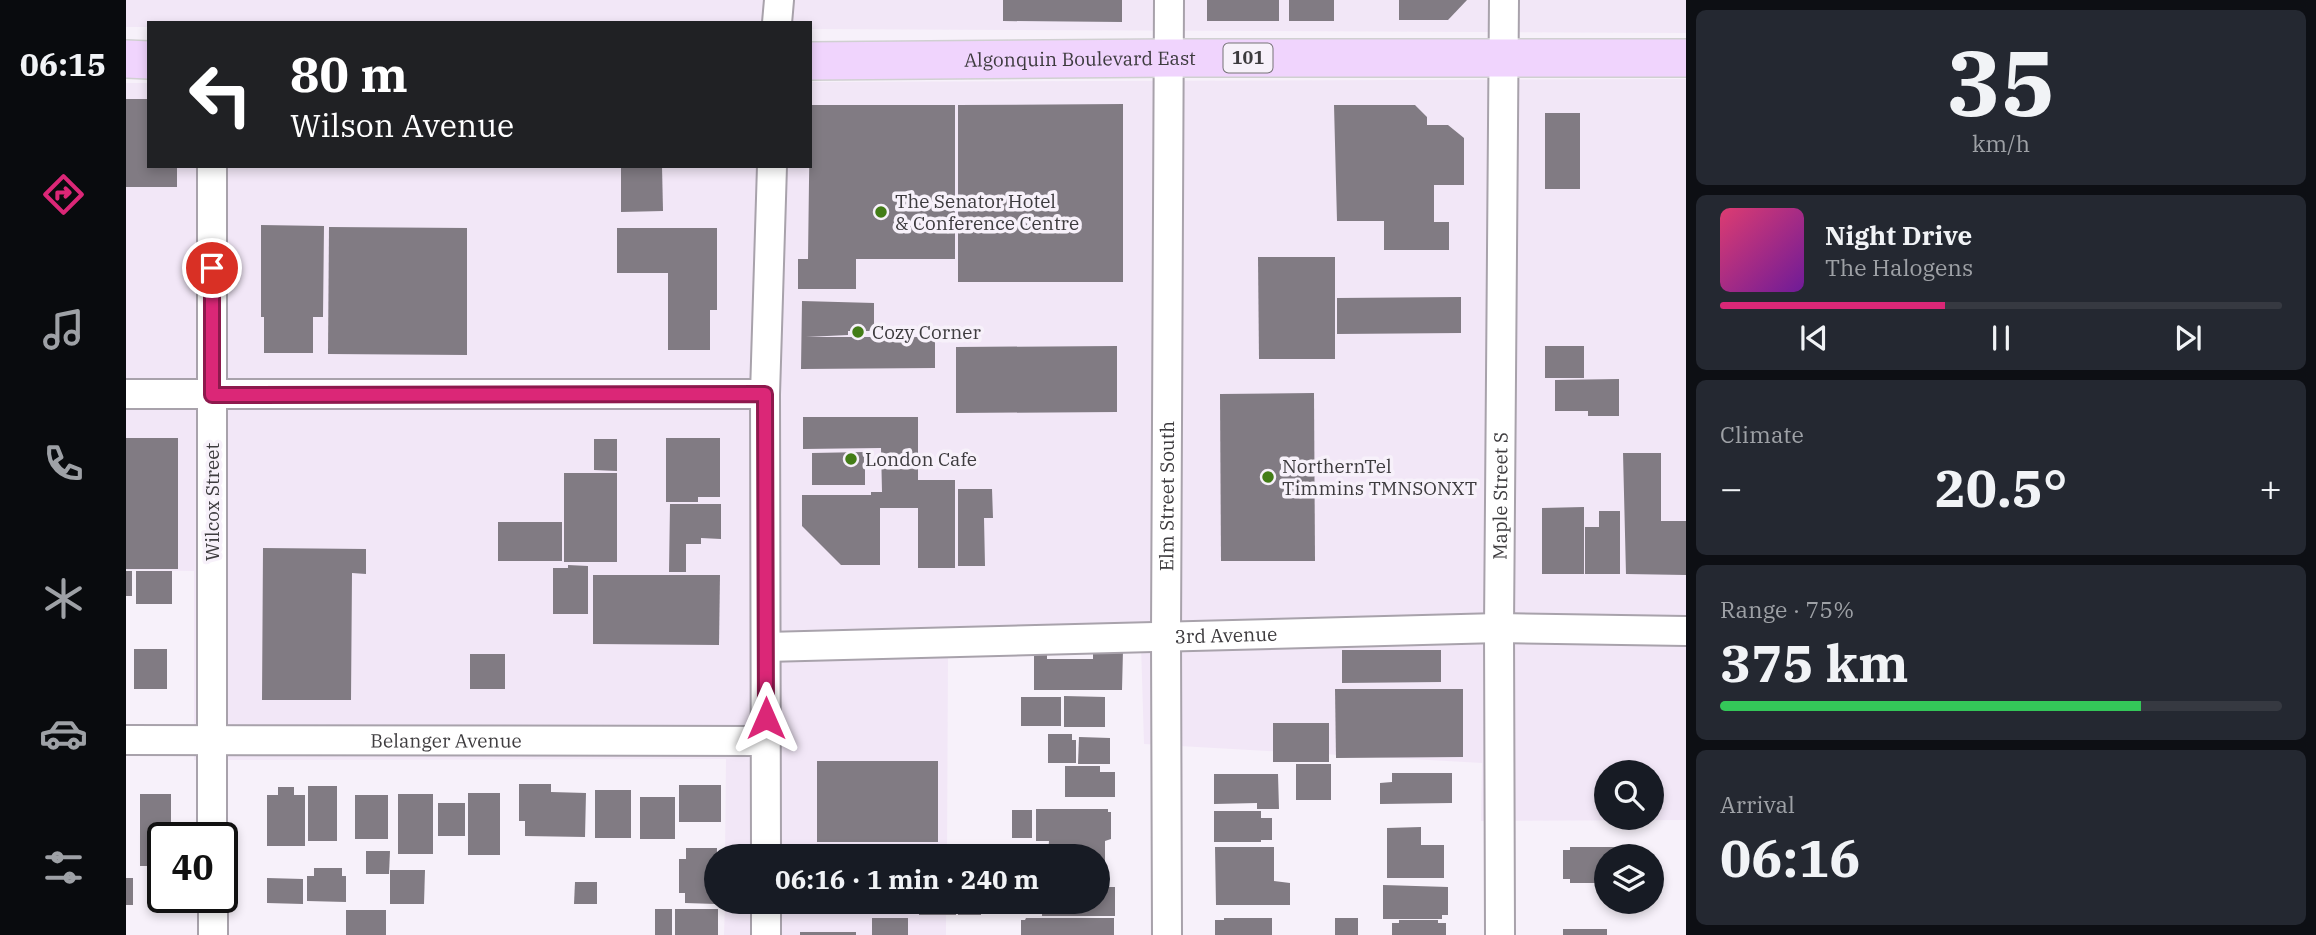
<!DOCTYPE html>
<html lang="en">
<head>
<meta charset="utf-8">
<style>
	body { margin:0; font-family:"IBM Plex Serif",serif; background:#242831; color:#f1f3f6; height:100vh; display:flex; flex-direction:column; font-size:26px; white-space:nowrap }
	* { box-sizing:border-box; margin:0 }
	p { font-size:23px; color:#9ea1a6 }
	.icon { flex:none; width:38px; height:38px; fill:none; stroke:currentColor; stroke-width:2; stroke-linecap:round; stroke-linejoin:round }
	.map { position:relative; flex:1; overflow:hidden }
	.details { display:flex; flex-direction:column; gap:10px; padding:10px; background:#0d0f14; width:630px }
	.details>* { flex:none }
	.guide { position:absolute; left:21px; top:21px; width:665px; height:147px; border-radius:0px; box-shadow:0 4px 10px #0003; background:#202124; color:#fff; overflow:hidden }
	.fabs { position:absolute; left:1468px; top:760px; display:grid; gap:14px }
	.fabs a { display:grid; place-items:center; width:70px; height:70px; border-radius:50%; background:#171b24; box-shadow:0 4px 10px #0003; font-size:35px }
	.speed { position:absolute; left:21px; top:822px; display:flex; gap:14px; font-size:35px; font-weight:700; text-align:center }
	.speed>* { display:grid; place-content:center; width:91px; height:91px; border-radius:50%; background:#171b24; box-shadow:0 4px 10px #0003; line-height:1 }
	.speed .limit { border:4px solid #111; border-radius:10px; background:#fff; color:#111 }
	.pin { position:absolute; display:grid; place-items:center; width:60px; height:60px; color:#fff; margin:-30px; border:4px solid #fff; border-radius:50%; box-shadow:0 2px 7px #0007 }
	.me { position:absolute; width:77px; margin:-38px; rotate:0deg; stroke-linejoin:round; filter:drop-shadow(0 0 5px #0008) }
	.turn { display:flex; align-items:center; gap:24px; height:147px; padding:0 28px; font-size:32px }
	.turn .icon { width:91px; height:91px; stroke-width:2.5 }
	.turn b { display:block; font-size:49px; line-height:60px }
	.big { font-size:52px; font-weight:800; line-height:1.1 }
	.details .widget { flex:1; display:flex; flex-direction:column; justify-content:center; gap:10px; min-width:0; padding:0 24px; border-radius:10px; background:#242831 }
	.details .dial { align-items:center; gap:0 }
	.dial b { font-size:91px; line-height:1 }
	.song { display:flex; align-items:center; gap:21px }
	.cover { width:84px; height:84px; border-radius:10px; background:linear-gradient(135deg,hsl(340 70% 55%),hsl(280 70% 35%)) }
	.played { height:7px; border-radius:4px; background:linear-gradient(90deg,#db2777 40%,#363941 40%) }
	.keys { display:flex; justify-content:space-around; direction:ltr }
	.heat { display:flex; justify-content:space-between; align-items:center; font-size:38px; direction:ltr }
	.charge { height:10px; border-radius:5px; background:linear-gradient(90deg,#34c759 75%,#363941 0) }
	.trip { position:absolute; left:578px; top:844px; width:406px; height:70px; border-radius:35px; background:#171b24; box-shadow:0 4px 10px #0003; font-weight:800; line-height:70px; text-align:center }
	main { display:flex; flex:1; min-height:0 }
	.tab-bar { display:flex; flex-direction:column; width:126px; justify-content:space-around; align-items:center; background:#090b0e; color:#9ea1a6 }
	.tab-bar .icon { width:49px; height:49px }
	.tab-bar .active { color:#db2777 }
	.tab-bar b { font-size:32px; color:#f1f3f6 }
	.map>svg:first-child { display:block }
	.built { fill:#f2e7f7; fill-rule:evenodd }
	.building { fill:#817b83 }
	.lines { fill:none; stroke-linecap:round; stroke-linejoin:round }
	.minor-casing { stroke:#a8a2ab; stroke-width:32 }
	.major-casing { stroke:#d0d0d1; stroke-width:40 }
	.minor { stroke:#fff; stroke-width:28 }
	.major { stroke:#f0d4fd; stroke-width:37 }
	.route-casing { stroke:#8e194d; stroke-width:18 }
	.route { stroke:#db2777; stroke-width:12 }
	.poi-dot { fill:#437d17; stroke:#f7f1fa; stroke-width:2.5 }
	.labels { text-anchor:middle; stroke-width:7; stroke-linejoin:round; paint-order:stroke }
	.shield { fill:#f7f1fa; stroke:#757276; stroke-width:2 }
	.shield-label { font-size:18px; font-weight:bold; fill:#3d3b3e }
	.street-label { font-size:19px; fill:#3d3b3e; stroke:#f7f1fa }
	.poi-label { font-size:19px; fill:#3d3b3e; stroke:#f7f1fa; text-anchor:start }
</style>
</head>
<body>
<main>
<nav class="tab-bar">
<b>06:15</b>
<svg class="icon active" aria-label="directions" viewBox="0 0 24 24"><path d="M12 3l9 9-9 9-9-9zM9 14v-3h6M13 9l2 2-2 2"/></svg>
<svg class="icon" aria-label="music" viewBox="0 0 24 24"><path d="M9 18V5l10-2v13"/><circle cx="6" cy="18" r="3"/><circle cx="16" cy="16" r="3"/></svg>
<svg class="icon" aria-label="phone" viewBox="0 0 24 24"><path d="M5 4h4l2 5-3 2q2 4 5 5l2-3 5 2v4C11 20 4 13 5 4z"/></svg>
<svg class="icon" aria-label="climate" viewBox="0 0 24 24"><path d="M12 3v18M4 7l16 10M4 17L20 7"/></svg>
<svg class="icon" aria-label="car" viewBox="0 0 24 24"><path d="M5 17H2v-5l4-1 3-4h7l3 4 3 1v5h-3M9 17h6M6 11h13"/><circle cx="7" cy="17" r="2"/><circle cx="17" cy="17" r="2"/></svg>
<svg class="icon" aria-label="filters" viewBox="0 0 24 24"><path d="M4 7h16M4 17h16"/><circle cx="9" cy="7" r="2"/><circle cx="15" cy="17" r="2"/></svg>
</nav>
<div class="map">
<svg width="1560" height="935" viewBox="0 0 1560 935">
	<rect width="100%" height="100%" fill="#f7f1fa"/>
	<g class="built">
		<polygon points="0,0 1560,0 1560,33 684,29 684,23 23,23 23,27 0,27"/>
		<path d="M1560,79V820L1355,821L1356,763L1018,744L1015,645L822,656L821,856H599L600,759L68,760V571L0,570V83H23V166H684V82ZM1480,772H1526V817H1480Z"/>
		<polygon points="599,901 820,901 820,935 598,935"/>
	</g>
	<g class="building">
		<polygon points="877,0 996,0 996,22 877,21"/>
		<rect x="1081" y="0" width="72" height="21"/>
		<rect x="1163" y="0" width="45" height="21"/>
		<polygon points="1273,0 1341,0 1322,20 1273,20"/>
		<polygon points="0,99 23,99 23,166 51,166 51,187 0,187"/>
		<polygon points="997,104 997,282 832,282 832,105"/>
		<polygon points="684,105 829,105 829,259 730,259 730,289 672,289 672,259 682,259"/>
		<polygon points="1208,105 1289,105 1301,117 1301,125 1322,125 1338,138 1338,185 1308,185 1308,222 1323,222 1323,250 1258,250 1258,221 1211,221"/>
		<rect x="1419" y="113" width="35" height="76"/>
		<polygon points="495,166 536,166 537,211 495,212"/>
		<polygon points="135,225 198,226 197,317 187,317 187,353 138,353 138,317 135,317"/>
		<polygon points="203,227 341,228 341,355 202,354"/>
		<polygon points="491,228 591,228 591,310 584,310 584,350 542,350 542,273 491,273"/>
		<polygon points="1132,257 1209,257 1209,359 1133,359"/>
		<polygon points="1335,297 1335,333 1211,334 1211,298"/>
		<polygon points="676,301 748,303 748,331 722,331 722,335 680,337 809,337 809,368 675,369"/>
		<polygon points="991,346 991,412 830,413 830,347"/>
		<rect x="1419" y="346" width="39" height="32"/>
		<polygon points="1493,379 1493,416 1462,416 1462,411 1429,411 1429,380"/>
		<polygon points="1188,393 1189,561 1095,561 1094,394"/>
		<polygon points="677,417 792,417 792,480 829,480 829,568 792,568 792,508 754,508 754,565 715,565 676,526 676,495 745,495 745,492 756,492 755,448 677,449"/>
		<rect x="0" y="438" width="52" height="131"/>
		<polygon points="540,438 594,438 594,497 572,497 572,502 540,502"/>
		<polygon points="468,439 491,439 491,471 468,470"/>
		<polygon points="739,452 739,485 686,485 686,453"/>
		<polygon points="1497,453 1535,453 1535,521 1560,521 1560,575 1500,574"/>
		<rect x="438" y="473" width="53" height="89"/>
		<polygon points="832,489 866,489 867,518 858,518 859,566 832,566"/>
		<polygon points="544,504 595,504 595,539 575,538 575,544 560,544 560,572 543,572"/>
		<polygon points="1458,507 1458,574 1416,574 1416,508"/>
		<polygon points="1473,511 1494,511 1494,574 1459,574 1459,527 1473,527"/>
		<rect x="372" y="522" width="64" height="39"/>
		<polygon points="137,548 240,549 240,574 226,573 225,700 136,700"/>
		<polygon points="442,565 462,566 462,614 427,614 427,568 442,568"/>
		<rect x="0" y="571" width="6" height="25"/>
		<rect x="10" y="571" width="36" height="33"/>
		<polygon points="467,575 594,575 593,645 467,644"/>
		<rect x="8" y="649" width="33" height="40"/>
		<polygon points="967,649 997,650 996,690 908,690 908,655 921,655 921,659 967,659"/>
		<polygon points="1216,650 1315,650 1315,682 1216,683"/>
		<rect x="344" y="654" width="35" height="35"/>
		<polygon points="1209,689 1337,689 1337,757 1210,758"/>
		<polygon points="938,696 979,697 979,727 938,727"/>
		<rect x="895" y="697" width="40" height="29"/>
		<rect x="1147" y="723" width="56" height="39"/>
		<polygon points="922,734 946,734 946,740 950,740 950,763 922,763"/>
		<polygon points="953,737 984,738 984,764 952,764"/>
		<rect x="691" y="761" width="121" height="81"/>
		<rect x="1170" y="764" width="35" height="36"/>
		<polygon points="939,766 974,766 974,772 989,772 989,797 939,797"/>
		<polygon points="1266,773 1326,773 1326,803 1254,804 1254,783 1266,782"/>
		<polygon points="1088,774 1152,774 1153,809 1131,809 1131,803 1088,804"/>
		<polygon points="393,784 425,784 425,792 460,793 459,837 399,836 399,821 393,821"/>
		<rect x="553" y="785" width="42" height="37"/>
		<rect x="182" y="786" width="29" height="55"/>
		<polygon points="152,787 168,787 168,795 179,795 179,846 141,846 141,795 152,795"/>
		<rect x="469" y="790" width="36" height="48"/>
		<rect x="342" y="793" width="32" height="62"/>
		<polygon points="14,794 45,794 45,838 37,838 37,866 14,866"/>
		<rect x="272" y="794" width="35" height="60"/>
		<rect x="229" y="795" width="33" height="44"/>
		<rect x="514" y="797" width="35" height="42"/>
		<rect x="312" y="803" width="27" height="33"/>
		<polygon points="910,809 982,809 982,812 985,812 985,839 979,841 979,878 971,878 971,856 917,856 917,853 922,853 923,841 910,841"/>
		<rect x="886" y="810" width="20" height="28"/>
		<polygon points="1088,811 1135,811 1135,818 1146,818 1146,840 1135,840 1135,842 1088,842"/>
		<polygon points="1295,827 1295,845 1318,845 1318,878 1261,878 1261,828"/>
		<polygon points="1089,847 1148,847 1148,881 1164,883 1164,905 1090,905"/>
		<polygon points="1444,847 1497,847 1497,856 1480,856 1480,883 1444,883 1444,879 1437,879 1437,850 1444,850"/>
		<polygon points="560,848 591,848 590,904 559,903 559,893 553,893 553,859 560,859"/>
		<polygon points="240,851 264,851 263,874 240,874"/>
		<polygon points="188,868 216,868 216,876 220,876 220,902 181,901 181,876 188,876"/>
		<polygon points="264,870 299,870 298,904 264,904"/>
		<rect x="0" y="878" width="7" height="27"/>
		<polygon points="141,878 177,879 177,904 141,903"/>
		<polygon points="449,882 471,882 471,904 448,904"/>
		<polygon points="1257,885 1322,887 1322,915 1316,915 1316,919 1257,919"/>
		<polygon points="971,887 989,887 989,916 916,916 916,901 971,901"/>
		<rect x="793" y="901" width="37" height="14"/>
		<rect x="832" y="901" width="23" height="14"/>
		<rect x="529" y="909" width="17" height="26"/>
		<rect x="549" y="909" width="43" height="26"/>
		<rect x="220" y="910" width="40" height="25"/>
		<rect x="746" y="918" width="36" height="17"/>
		<polygon points="900,918 988,918 988,935 895,935 895,920 899,920"/>
		<polygon points="1098,918 1146,918 1146,935 1089,935 1089,920 1098,920"/>
		<rect x="1209" y="918" width="23" height="17"/>
		<polygon points="1273,920 1312,920 1312,923 1320,923 1320,935 1266,935 1266,923 1273,923"/>
		<rect x="1437" y="929" width="44" height="6"/>
		<rect x="674" y="932" width="56" height="3"/>
	</g>
	<g class="lines">
		<g class="minor-casing">
			<g id="minor">
				<polyline points="651,23 653,0"/>
				<polyline points="86,166 86,838"/>
				<polyline points="0,394 639,394"/>
				<path id="s1" d="M640,647L1373,628L1560,631"/>
				<path id="s2" d="M0,740L640,741"/>
				<polyline points="640,856 639,394 646,166"/>
				<polyline points="87,898 87,935"/>
				<polyline points="640,901 640,935"/>
				<path id="s3" d="M1041,935L1040,636L1043,0"/>
				<path id="s4" d="M1374,935L1373,628L1378,0"/>
			</g>
		</g>
		<g class="major-casing">
			<g id="major">
				<polyline points="0,59 23,60"/>
				<path id="s5" d="M684,61L1043,58H1560"/>
			</g>
		</g>
		<use href="#minor" class="minor"/>
		<use href="#major" class="major"/>
	</g>
	<g class="lines">
		<g class="route-casing">
			<polyline id="route" points="86,268 86,395 639,394 640,718"/>
		</g>
		<use href="#route" class="route"/>
	</g>
	<g class="poi-dot">
		<circle cx="755" cy="212" r="7"/>
		<circle cx="732" cy="332" r="7"/>
		<circle cx="725" cy="459" r="7"/>
		<circle cx="1142" cy="477" r="7"/>
	</g>
	<g class="labels">
		<rect class="shield" x="1097.5" y="43.5" width="49" height="29" rx="5"/>
		<g class="shield-label">
			<text x="1122" y="64">101</text>
		</g>
		<g class="street-label">
			<text dy="7" stroke="none"><textPath href="#s5" startOffset="270">Algonquin Boulevard East</textPath></text>
			<text dy="7" stroke="none"><textPath href="#s3" startOffset="439">Elm Street South</textPath></text>
			<text dy="7" stroke="none"><textPath href="#s4" startOffset="439">Maple Street S</textPath></text>
			<text transform="translate(86 502) rotate(-90)" y="7">Wilcox Street</text>
			<text dy="7" stroke="none"><textPath href="#s1" startOffset="460">3rd Avenue</textPath></text>
			<text dy="7" stroke="none"><textPath href="#s2" startOffset="320">Belanger Avenue</textPath></text>
		</g>
		<g class="poi-label">
			<text x="769" y="208">The Senator Hotel<tspan x="769" dy="22">&amp; Conference Centre</tspan></text>
			<text x="746" y="339">Cozy Corner</text>
			<text x="739" y="466">London Cafe</text>
			<text x="1156" y="473">NorthernTel<tspan x="1156" dy="22">Timmins TMNSONXT</tspan></text>
		</g>
	</g>
</svg>
<div class="fabs">
<a><svg class="icon" aria-label="search" viewBox="0 0 24 24"><circle cx="10" cy="10" r="6"/><path d="M15 15l6 6"/></svg></a>
<a><svg class="icon" aria-label="layers" viewBox="0 0 24 24"><path d="M12 4l9 5-9 5-9-5zM3 14l9 5 9-5"/></svg></a>
</div>
<div class="speed"><div class="limit">40</div></div>
<div class="pin" style="left:86px;top:268px;background:#d93025"><svg class="icon" aria-label="arrive" viewBox="0 0 24 24"><path d="M6 21V4h12l-3 4 3 4H6"/></svg></div>
<svg class="me" style="left:640px;top:718px" viewBox="-20 -20 40 40"><path d="M0-17L14 15 0 8-14 15z" fill="#db2777" stroke="#fff" stroke-width="4"/></svg>
<div class="trip">06:16 · 1 min · 240 m</div>
<div class="guide">
<div class="turn"><svg class="icon" aria-label="left" viewBox="0 0 24 24"><path d="M17 20v-9H6M10 6l-5 5 5 5"/></svg><div><b>80 m</b>Wilson Avenue</div></div>
</div>
</div>
<section class="details">
<div class="widget dial"><b>35</b><p>km/h</p></div>
<div class="widget">
<div class="song"><i class="cover"></i><div><b>Night Drive</b><p>The Halogens</p></div></div>
<div class="played"></div>
<div class="keys"><svg class="icon" aria-label="previous" viewBox="0 0 24 24"><path d="M18 5L8 12l10 7zM5 5v14"/></svg><svg class="icon" aria-label="pause" viewBox="0 0 24 24"><path d="M8 5v14M16 5v14"/></svg><svg class="icon" aria-label="next" viewBox="0 0 24 24"><path d="M6 5l10 7-10 7zM19 5v14"/></svg></div>
</div>
<div class="widget"><p>Climate</p>
<div class="heat"><a>−</a><b class="big">20.5°</b><a>+</a></div>
</div>
<div class="widget"><p>Range · 75%</p><b class="big">375 km</b><div class="charge"></div></div>
<div class="widget"><p>Arrival</p><b class="big">06:16</b></div>
</section>
</main>
</body>
</html>
